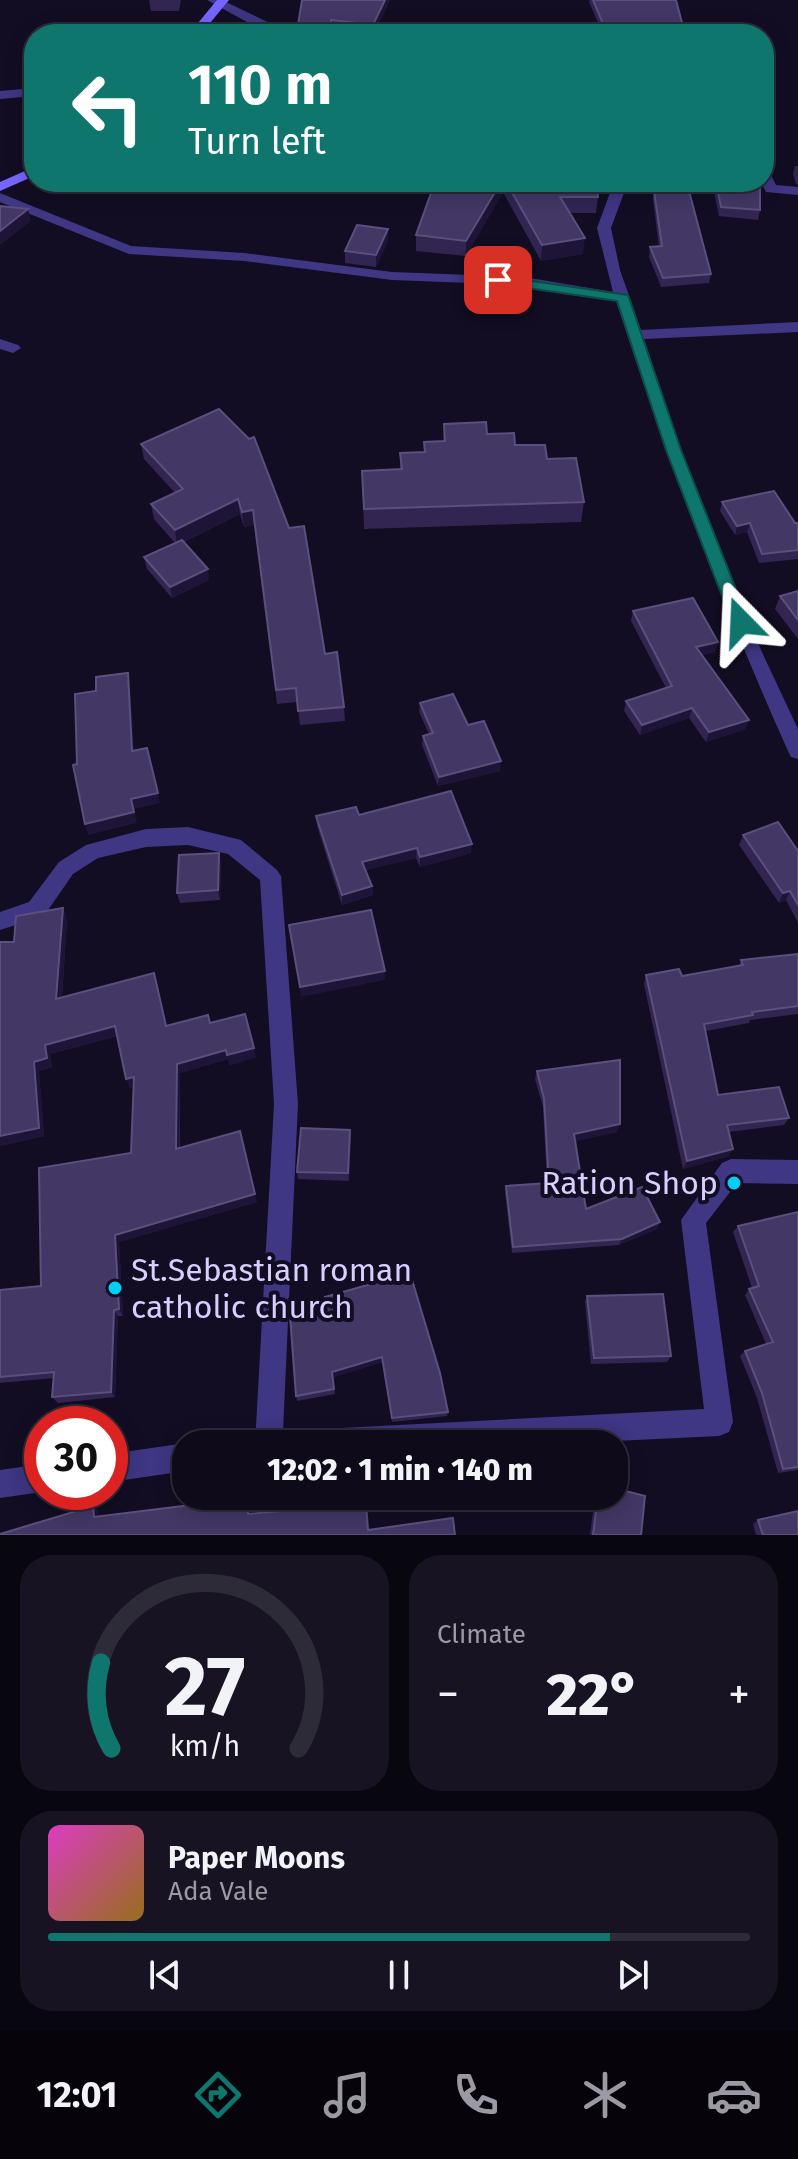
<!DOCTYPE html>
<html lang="en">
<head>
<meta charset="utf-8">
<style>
	body { margin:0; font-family:"Fira Sans",sans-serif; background:#171323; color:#f1f3f6; height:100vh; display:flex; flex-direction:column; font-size:30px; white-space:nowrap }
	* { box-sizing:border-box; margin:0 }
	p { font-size:26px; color:#9b9aa2 }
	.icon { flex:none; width:44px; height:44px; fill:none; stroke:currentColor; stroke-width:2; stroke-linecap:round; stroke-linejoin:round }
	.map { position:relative; height:1535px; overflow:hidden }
	.sheet { display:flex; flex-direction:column; gap:20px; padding:20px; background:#08060e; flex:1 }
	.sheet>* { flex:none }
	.hud { position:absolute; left:24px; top:24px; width:750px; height:168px; border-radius:32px; box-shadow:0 4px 20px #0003,0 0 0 2px #2e2b39; background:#0f766e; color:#fff; overflow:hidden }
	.speed { position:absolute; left:24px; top:1406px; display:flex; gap:16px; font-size:40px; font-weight:700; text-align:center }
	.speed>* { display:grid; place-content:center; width:104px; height:104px; border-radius:50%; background:#0e0a1a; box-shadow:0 4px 20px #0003,0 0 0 2px #2e2b39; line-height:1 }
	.speed .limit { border:12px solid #d22; background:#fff; color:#111 }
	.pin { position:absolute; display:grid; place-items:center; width:68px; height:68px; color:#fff; margin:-34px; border-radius:16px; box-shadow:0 4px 12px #0006 }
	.me { position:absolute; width:88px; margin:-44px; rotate:339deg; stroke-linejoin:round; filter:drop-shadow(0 0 6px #0008) }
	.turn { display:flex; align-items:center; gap:28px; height:168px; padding:0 32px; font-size:36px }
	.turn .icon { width:104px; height:104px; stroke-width:2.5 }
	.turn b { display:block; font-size:56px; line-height:68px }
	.big { font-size:60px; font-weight:800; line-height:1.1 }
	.sheet .card { flex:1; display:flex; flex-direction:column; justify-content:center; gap:12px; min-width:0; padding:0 28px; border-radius:32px; background:#171323 }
	.sheet .dial { align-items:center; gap:0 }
	.dial svg { height:208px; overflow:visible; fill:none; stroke:#2e2b39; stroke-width:7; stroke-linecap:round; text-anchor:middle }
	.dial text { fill:#f1f3f6; stroke:none }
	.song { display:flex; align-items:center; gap:24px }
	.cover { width:96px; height:96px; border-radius:12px; background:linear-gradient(135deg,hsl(310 70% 55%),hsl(40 70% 35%)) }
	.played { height:8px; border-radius:4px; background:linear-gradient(90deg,#0f766e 80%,#2e2b39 80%) }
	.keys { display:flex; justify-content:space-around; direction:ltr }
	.heat { display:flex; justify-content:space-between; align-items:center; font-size:44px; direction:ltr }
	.sheet .tiles { flex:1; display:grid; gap:20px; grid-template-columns:1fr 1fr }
	.card:last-child { grid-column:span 2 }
	.trip { position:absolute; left:172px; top:1430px; width:456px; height:80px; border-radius:32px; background:#0e0a1a; box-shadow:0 4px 20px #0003,0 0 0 2px #2e2b39; font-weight:800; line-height:80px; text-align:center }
	.tabs { display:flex; height:128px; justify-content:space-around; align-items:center; background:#06040a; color:#9b9aa2 }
	.tabs .icon { width:56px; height:56px }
	.tabs .selected { color:#0f766e }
	.tabs b { font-size:36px; color:#f1f3f6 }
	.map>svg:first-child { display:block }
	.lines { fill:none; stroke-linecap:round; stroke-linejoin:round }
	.minor { fill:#3f3684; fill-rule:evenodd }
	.secondary { fill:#7666ff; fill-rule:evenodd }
	.wall { fill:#322552 }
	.shaded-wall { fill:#1d1437 }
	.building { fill:#433765; stroke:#5b4f7d; stroke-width:2 }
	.route { fill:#0f766e; stroke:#0a4d48; stroke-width:2 }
	.poi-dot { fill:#00cffa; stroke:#120d23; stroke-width:3 }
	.labels { text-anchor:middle; stroke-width:8; stroke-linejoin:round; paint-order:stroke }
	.near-poi-label { font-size:32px; fill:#d8cfff; stroke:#120d23; text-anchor:end }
</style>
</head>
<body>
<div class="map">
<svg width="798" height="1535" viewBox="0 0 798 1535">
	<rect width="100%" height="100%" fill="#120d23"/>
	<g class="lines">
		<g class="minor">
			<polygon points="207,0 222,0 292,34 265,32"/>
			<polygon points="34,88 34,96 0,99 0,91"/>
			<polygon points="764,170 769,171 776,185 798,187 798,195 766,192 761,182 764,182"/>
			<path d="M614,182H628L611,228L620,270L641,330L798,322V332L644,339L681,450L761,650L798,729V759L791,757L788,751C722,604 666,454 616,301L524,285L392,280L244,261L129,254L0,202V193L131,246L244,253L392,272L524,277L613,292L597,228Z"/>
			<polygon points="0,339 18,345 21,348 13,353 0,349"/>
			<polygon points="188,827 241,840 277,870 281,876 298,1104 283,1431 704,1409 681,1220 722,1163 731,1159 798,1160 798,1184 737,1183 706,1223 733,1422 729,1432 719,1436 553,1444 255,1444 274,1104 260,880 228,854 188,845 146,847 98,858 73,874 44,916 0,930 0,912 29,902 59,862 86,845 146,829"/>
			<polygon points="186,1443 186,1471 110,1482 110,1454"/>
			<polygon points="42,1464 42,1492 0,1498 0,1470"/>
		</g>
		<g class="secondary">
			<polygon points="217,0 229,0 201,34 189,34"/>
			<polygon points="34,167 34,176 0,191 0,182"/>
		</g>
	</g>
	<g class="wall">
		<polygon points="149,0 181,0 179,11 151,11"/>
		<polygon points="302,0 390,0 374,34 355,34 332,31 331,34 299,34 298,25"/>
		<polygon points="590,0 676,0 685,34 603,34 589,2"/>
		<polygon points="795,166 798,166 798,185 796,184 793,174"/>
		<polygon points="435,182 596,182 598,197 596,213 570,213 583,254 541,261 503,192 466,256 416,251 416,235"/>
		<polygon points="712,182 760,182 760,210 758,220 719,216"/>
		<polygon points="654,191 711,274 709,283 661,287 649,257 650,247 659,247 653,200"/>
		<polygon points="388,229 388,241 376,267 345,263 345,251"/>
		<polygon points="219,409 325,654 344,707 345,721 300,725 297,702 277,704 254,525 244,527 240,514 184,542 209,580 172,598 147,569 144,557 175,543 154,519 151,504 175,493 144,459 141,444"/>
		<polygon points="444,424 487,434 547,459 584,502 581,522 364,529 362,471 400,469 400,453 424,452 424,442 443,441"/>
		<polygon points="722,502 798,523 798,559 759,563 747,532 735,535 720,511"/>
		<polygon points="798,591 798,639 775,609 780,596"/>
		<polygon points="633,611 718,642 715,652 702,655 746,729 706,742 689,718 640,735 624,711 626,701 666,688 631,621"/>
		<polygon points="420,703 468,725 500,771 438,786 422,745 423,736 429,734 419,712"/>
		<polygon points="359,815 471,853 420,867 416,858 366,870 372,886 373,895 342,905 317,826 316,816"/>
		<polygon points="743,835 798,851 798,923 786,900 779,903 739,845"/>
		<polygon points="219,853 221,863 220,900 180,903 177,893"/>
		<polygon points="67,919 62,998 154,973 167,1026 210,1023 256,1057 230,1065 228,1059 180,1073 180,1148 257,1202 119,1242 123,1316 118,1316 115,1397 58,1403 52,1397 54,1378 0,1383 0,1290 41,1286 131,1153 133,1087 130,1088 126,1079 117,1036 50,1054 52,1067 39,1071 44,1136 0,1146 0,942 14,942"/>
		<polygon points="798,954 798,1014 750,1020 749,1023 706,1031 718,1095 789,1118 784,1125 729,1132 729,1156 683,1169 644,984 646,975 682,976 739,966 741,960"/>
		<polygon points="537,1071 617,1132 575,1141 586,1209 657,1229 619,1245 512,1253 505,1193 506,1186 547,1183 543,1107 535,1079"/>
		<polygon points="351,1137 349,1181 298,1179 297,1172"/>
		<polygon points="798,1212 798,1470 778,1473 757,1398 740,1356 745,1351 766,1344 745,1295 749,1289 752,1288 733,1232 738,1226"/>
		<polygon points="587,1296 671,1356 667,1362 591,1364 585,1302"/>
		<polygon points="327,1308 448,1412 447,1416 392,1422 383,1362 333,1377 335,1394 297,1401 296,1396"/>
		<polygon points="595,1496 614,1496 641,1535 590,1535"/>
		<polygon points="758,1520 798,1535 756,1535 753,1524"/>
	</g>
	<g class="shaded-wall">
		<polygon points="385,0 390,0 374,34 373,34 373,25"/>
		<polygon points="501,182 503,182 503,192 466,256 466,241"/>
		<polygon points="28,209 31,221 0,245 0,231"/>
		<polygon points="388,229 388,241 376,267 376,255"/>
		<polygon points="585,238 583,254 541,261 542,245"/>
		<polygon points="238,499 240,514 177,545 175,530"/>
		<polygon points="253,510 254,525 244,527 242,512"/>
		<polygon points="750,523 747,532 735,535 737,526"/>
		<polygon points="208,569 209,580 172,598 170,587"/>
		<polygon points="718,642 715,652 693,657 696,647"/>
		<polygon points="128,673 130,684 135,762 132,751"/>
		<polygon points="692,708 689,718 640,735 642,725"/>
		<polygon points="749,720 746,729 706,742 709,732"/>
		<polygon points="147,748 160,803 134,809 137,823 88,835 85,824 131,799"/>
		<polygon points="501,761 500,771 438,786 439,777"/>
		<polygon points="472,844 471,853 420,867 420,857"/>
		<polygon points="417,848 416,858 362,871 362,862"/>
		<polygon points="219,853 221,863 220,900 218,890"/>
		<polygon points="372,886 373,895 342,905 342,895"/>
		<polygon points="790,891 786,900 779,903 783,893"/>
		<polygon points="63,908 67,919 61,1009 56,999"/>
		<polygon points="385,971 385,980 301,997 300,987"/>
		<polygon points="115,1026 119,1035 50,1054 52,1067 39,1071 44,1136 0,1146 0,1136 34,1062 45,1045"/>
		<polygon points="254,1048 256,1057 230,1065 228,1059 180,1073 179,1157 176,1149 177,1064 226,1050"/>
		<polygon points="134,1077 137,1086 130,1088 126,1079"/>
		<polygon points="620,1124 617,1132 572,1142 574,1134"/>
		<polygon points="350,1130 351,1137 349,1181 348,1173"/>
		<polygon points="240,1131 257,1202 119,1242 123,1316 119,1309 115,1235"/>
		<polygon points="733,1149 729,1156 683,1169 687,1161"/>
		<polygon points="660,1222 657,1229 619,1245 622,1239"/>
		<polygon points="114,1310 118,1316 115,1397 111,1392"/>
		<polygon points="382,1357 383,1362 333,1377 335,1394 332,1372"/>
		<polygon points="247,1496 250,1496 250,1518 248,1514"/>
		<polygon points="93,1506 98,1510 99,1521 94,1517"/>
	</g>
	<g class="building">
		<polygon points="302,0 385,0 373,25 331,20 331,25 298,25"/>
		<polygon points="593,0 676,0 685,34 604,34 604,26"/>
		<polygon points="435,182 501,182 466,241 416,235"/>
		<polygon points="506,182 596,182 598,197 560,197 585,238 542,245"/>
		<polygon points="716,182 760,182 760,210 721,207"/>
		<polygon points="654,191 689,191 711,274 663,278 650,247 662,246"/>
		<polygon points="0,206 28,209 0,231"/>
		<polygon points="357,225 388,229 376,255 345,251"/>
		<polygon points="219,409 249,439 254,437 289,528 304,526 325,654 337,652 344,707 298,711 296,688 276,690 253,510 242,512 238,499 175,530 151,504 183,489 141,444"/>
		<polygon points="486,422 487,434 514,433 515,445 545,445 547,459 576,458 584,502 364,509 362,471 402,469 400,453 425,452 424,442 445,441 444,424"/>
		<polygon points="774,491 795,523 798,523 798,550 762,554 750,523 737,526 722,502"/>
		<polygon points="182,540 208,569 170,587 144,557"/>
		<polygon points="798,591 798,620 780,596"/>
		<polygon points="693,598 718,642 696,647 749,720 709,732 692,708 642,725 626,701 672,686 633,611"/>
		<polygon points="128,673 132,751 147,748 158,793 131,799 134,812 85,824 73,765 77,764 75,694 96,691 96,677"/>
		<polygon points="453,694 468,725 484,721 501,761 439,777 423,736 433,733 420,703"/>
		<polygon points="451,791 472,844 420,857 417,848 362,862 372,886 342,895 316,816 356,807 359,815"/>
		<polygon points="778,822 798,851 798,905 790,891 783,893 743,835"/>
		<polygon points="219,853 218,890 177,893 179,855"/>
		<polygon points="63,908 56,999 154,973 166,1026 208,1015 210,1023 245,1014 254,1048 227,1055 226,1050 177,1064 176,1149 240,1131 255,1194 115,1235 119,1309 114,1310 111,1392 52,1397 54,1372 0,1377 0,1290 41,1286 39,1168 131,1153 134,1077 126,1079 115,1026 45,1045 47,1058 34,1062 39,1128 0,1136 0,942 14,942 16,916"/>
		<polygon points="371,910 385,971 300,987 289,925"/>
		<polygon points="798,954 798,1006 752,1012 753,1015 704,1024 718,1095 779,1087 789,1118 727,1125 733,1149 687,1161 646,975 679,969 682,976 743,965 741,960"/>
		<polygon points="620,1060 620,1124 574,1134 586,1209 642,1187 660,1222 622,1239 513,1247 506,1186 549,1183 544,1099 537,1071"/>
		<polygon points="301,1128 350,1130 348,1173 297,1172"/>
		<polygon points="798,1212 798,1467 783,1469 762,1393 745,1351 773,1342 749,1289 759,1286 738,1226"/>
		<polygon points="410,1273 440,1373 448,1412 392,1418 382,1357 332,1372 334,1389 296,1396 290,1315 327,1308 325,1297"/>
		<polygon points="663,1294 671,1356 594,1358 587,1296"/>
		<polygon points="614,1488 645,1496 641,1535 593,1535 598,1496 614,1496"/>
		<polygon points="215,1496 247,1496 248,1514 366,1503 368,1530 453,1518 455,1535 0,1535 0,1534 93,1506 94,1517 215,1502"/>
		<polygon points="798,1511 798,1535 763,1535 758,1520"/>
	</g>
	<polygon class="route" points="498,276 628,295 681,450 749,622 747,626 741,628 732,622 666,450 617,301 493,283 493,277"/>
	<g class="poi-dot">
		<circle cx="734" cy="1183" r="8"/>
		<circle cx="115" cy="1288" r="8"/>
	</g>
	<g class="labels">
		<g class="near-poi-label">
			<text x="718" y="1194">Ration Shop</text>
			<text x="131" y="1281" text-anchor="start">St.Sebastian roman<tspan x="131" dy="37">catholic church</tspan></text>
		</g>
	</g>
</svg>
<div class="speed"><div class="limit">30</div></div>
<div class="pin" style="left:498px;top:280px;background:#d93025"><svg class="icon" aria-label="arrive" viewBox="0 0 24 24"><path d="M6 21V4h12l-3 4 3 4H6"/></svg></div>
<svg class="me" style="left:741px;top:622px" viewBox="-20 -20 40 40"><path d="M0-17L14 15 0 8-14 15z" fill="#0f766e" stroke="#fff" stroke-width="4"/></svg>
<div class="trip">12:02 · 1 min · 140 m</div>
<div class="hud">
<div class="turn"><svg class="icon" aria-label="left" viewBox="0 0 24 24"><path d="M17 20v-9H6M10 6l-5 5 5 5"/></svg><div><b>110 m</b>Turn left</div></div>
</div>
</div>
<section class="sheet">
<div class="tiles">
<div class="card dial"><svg viewBox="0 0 100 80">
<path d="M14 69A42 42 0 1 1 86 69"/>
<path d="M14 69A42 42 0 0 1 10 36" stroke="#0f766e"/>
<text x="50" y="56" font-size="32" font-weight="700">27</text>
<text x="50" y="72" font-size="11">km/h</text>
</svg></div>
<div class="card"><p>Climate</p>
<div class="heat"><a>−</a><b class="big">22°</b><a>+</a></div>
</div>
<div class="card">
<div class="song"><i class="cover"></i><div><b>Paper Moons</b><p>Ada Vale</p></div></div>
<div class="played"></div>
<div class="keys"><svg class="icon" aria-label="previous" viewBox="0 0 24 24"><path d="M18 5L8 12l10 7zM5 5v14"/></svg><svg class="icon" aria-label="pause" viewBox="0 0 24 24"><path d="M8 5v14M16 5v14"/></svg><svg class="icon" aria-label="next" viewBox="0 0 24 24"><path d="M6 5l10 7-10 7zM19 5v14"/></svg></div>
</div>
</div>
</section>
<nav class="tabs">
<b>12:01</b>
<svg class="icon selected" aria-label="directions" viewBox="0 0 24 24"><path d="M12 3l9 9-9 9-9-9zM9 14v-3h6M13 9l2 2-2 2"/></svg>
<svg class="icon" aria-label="music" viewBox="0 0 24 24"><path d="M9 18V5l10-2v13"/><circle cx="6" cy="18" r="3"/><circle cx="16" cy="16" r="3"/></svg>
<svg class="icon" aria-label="phone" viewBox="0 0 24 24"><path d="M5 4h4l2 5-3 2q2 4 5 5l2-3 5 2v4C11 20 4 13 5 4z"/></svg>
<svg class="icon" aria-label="climate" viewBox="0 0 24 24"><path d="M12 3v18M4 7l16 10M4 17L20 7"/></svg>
<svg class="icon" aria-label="car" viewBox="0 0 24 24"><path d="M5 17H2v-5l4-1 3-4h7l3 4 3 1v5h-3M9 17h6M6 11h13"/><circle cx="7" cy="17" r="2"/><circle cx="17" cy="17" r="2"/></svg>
</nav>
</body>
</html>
